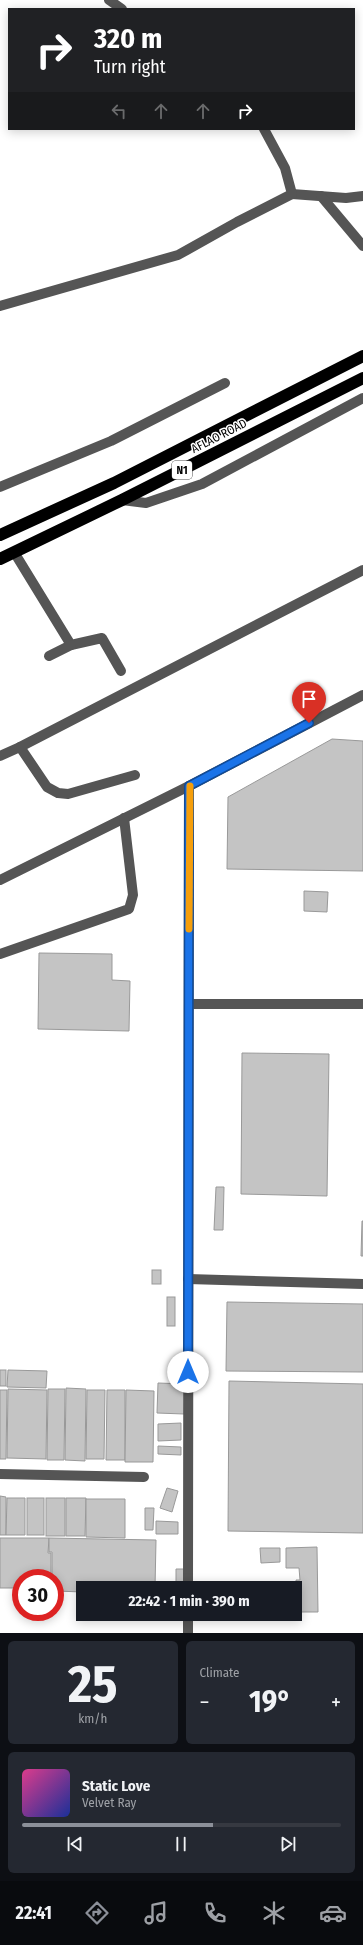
<!DOCTYPE html>
<html lang="en">
<head>
<meta charset="utf-8">
<style>
	body { margin:0; font-family:"Fira Sans Condensed",sans-serif; background:#242831; color:#f1f3f6; height:100vh; display:flex; flex-direction:column; font-size:15px; white-space:nowrap }
	* { box-sizing:border-box; margin:0 }
	p { font-size:13px; color:#9ea1a6 }
	.icon { flex:none; width:22px; height:22px; fill:none; stroke:currentColor; stroke-width:2; stroke-linecap:round; stroke-linejoin:round }
	.map { position:relative; height:1633px; overflow:hidden }
	.sheet { display:flex; flex-direction:column; gap:8px; padding:8px; background:#0d0f14; flex:1 }
	.sheet>* { flex:none }
	.top-card { position:absolute; left:8px; top:8px; width:347px; height:122px; border-radius:0px; box-shadow:0 2px 10px #0003; background:#202124; color:#fff; overflow:hidden }
	.speed { position:absolute; left:12px; top:1569px; display:flex; gap:8px; font-size:20px; font-weight:700; text-align:center }
	.speed>* { display:grid; place-content:center; width:52px; height:52px; border-radius:50%; background:#171b24; box-shadow:0 2px 10px #0003; line-height:1 }
	.speed .limit { border:6px solid #d22; background:#fff; color:#111 }
	.pin { position:absolute; display:grid; place-items:center; width:34px; height:34px; color:#fff; margin:-41px -17px; border-radius:50% 50% 50% 0; rotate:-45deg; box-shadow:0 0 4px #0007 }
	.pin .icon { rotate:45deg }
	.me { position:absolute; width:44px; margin:-22px; rotate:0deg; stroke-linejoin:round; filter:drop-shadow(0 0 3px #0008) }
	.turn { display:flex; align-items:center; gap:14px; height:84px; padding:0 20px; font-size:18px }
	.turn .icon { width:52px; height:52px; stroke-width:2.5 }
	.turn b { display:block; font-size:28px; line-height:34px }
	.lanes { display:flex; align-items:center; height:38px; padding:0 20px; background:#0003; justify-content:center; gap:20px; direction:ltr }
	.lanes .off { opacity:.35 }
	.big { font-size:30px; font-weight:700; line-height:1.1 }
	.sheet .widget { flex:1; display:flex; flex-direction:column; justify-content:center; gap:6px; min-width:0; padding:0 14px; border-radius:6px; background:#242831 }
	.sheet .dial { align-items:center; gap:0 }
	.dial b { font-size:52px; line-height:1 }
	.song { display:flex; align-items:center; gap:12px }
	.cover { width:48px; height:48px; border-radius:6px; background:linear-gradient(135deg,hsl(330 70% 55%),hsl(230 70% 35%)) }
	.played { height:4px; border-radius:2px; background:linear-gradient(90deg,#8c9099 60%,#363941 60%) }
	.keys { display:flex; justify-content:space-around; direction:ltr }
	.heat { display:flex; justify-content:space-between; align-items:center; font-size:22px; direction:ltr }
	.sheet .tiles { flex:1; display:grid; gap:8px; grid-template-columns:1fr 1fr }
	.widget:last-child { grid-column:span 2 }
	.trip { position:absolute; left:76px; top:1581px; width:226px; height:40px; border-radius:0px; background:#171b24; box-shadow:0 2px 10px #0003; font-weight:700; line-height:40px; text-align:center }
	.tab-bar { display:flex; height:64px; justify-content:space-around; align-items:center; background:#090b0e; color:#9ea1a6 }
	.tab-bar .icon { width:28px; height:28px }
	.tab-bar .on { color:#8c9099 }
	.tab-bar b { font-size:18px; color:#f1f3f6 }
	.map>svg:first-child { display:block }
	.building { fill:#c4c4c4; stroke:#999 }
	.lines { fill:none; stroke-linecap:round; stroke-linejoin:round }
	.minor { stroke:#555; stroke-width:10 }
	.highway { stroke:#000; stroke-width:12 }
	.route-casing { stroke:#114b97; stroke-width:10 }
	.route { stroke:#1a73e8; stroke-width:7 }
	.slow { stroke:#f59e0b; stroke-width:7 }
	.labels { text-anchor:middle; stroke-width:3; stroke-linejoin:round; paint-order:stroke }
	.shield { fill:#fff; stroke:#4c4c4c; stroke-width:1 }
	.shield-label { font-size:11px; font-weight:bold; fill:#000 }
	.street-label { font-size:12px; fill:#000; stroke:#fff }
</style>
</head>
<body>
<div class="map">
<svg width="363" height="1633" viewBox="0 0 363 1633">
	<rect width="100%" height="100%" fill="#fff"/>
	<g class="building">
		<polygon points="332,739 363,741 363,871 227,869 228,797"/>
		<polygon points="304,891 328,892 327,912 304,911"/>
		<polygon points="39,953 112,954 112,980 130,981 129,1031 38,1029"/>
		<polygon points="242,1053 329,1054 327,1196 241,1194"/>
		<polygon points="216,1187 224,1187 223,1230 214,1230"/>
		<polygon points="362,1221 363,1221 363,1256 361,1256"/>
		<rect x="152" y="1270" width="9" height="14"/>
		<rect x="167" y="1297" width="8" height="29"/>
		<polygon points="227,1302 363,1304 363,1372 226,1371"/>
		<rect x="0" y="1370" width="6" height="16"/>
		<polygon points="8,1370 47,1371 46,1388 7,1387"/>
		<polygon points="229,1381 363,1384 363,1533 228,1531"/>
		<polygon points="158,1383 185,1384 184,1414 157,1413"/>
		<polygon points="66,1388 86,1389 85,1461 65,1460"/>
		<polygon points="8,1389 47,1390 46,1459 7,1458"/>
		<polygon points="48,1389 65,1389 64,1460 47,1460"/>
		<polygon points="0,1390 7,1390 6,1459 0,1459"/>
		<polygon points="87,1390 105,1390 104,1459 86,1459"/>
		<polygon points="107,1390 125,1390 125,1460 106,1460"/>
		<polygon points="126,1390 154,1391 153,1462 125,1462"/>
		<polygon points="181,1423 181,1440 158,1441 158,1424"/>
		<polygon points="158,1446 181,1447 181,1455 158,1454"/>
		<polygon points="167,1488 178,1491 172,1512 160,1508"/>
		<polygon points="0,1496 6,1497 6,1535 0,1535"/>
		<polygon points="7,1498 25,1498 25,1535 6,1535"/>
		<rect x="27" y="1498" width="17" height="37"/>
		<rect x="46" y="1498" width="19" height="38"/>
		<polygon points="66,1498 86,1498 85,1536 66,1536"/>
		<polygon points="86,1499 125,1499 125,1538 86,1537"/>
		<polygon points="145,1508 154,1508 153,1530 145,1530"/>
		<polygon points="156,1521 178,1522 178,1534 156,1534"/>
		<polygon points="0,1538 49,1538 48,1553 51,1553 51,1578 21,1578 21,1588 0,1588"/>
		<polygon points="49,1538 156,1540 155,1588 83,1588 83,1592 55,1591 55,1578 52,1578 52,1552 49,1552"/>
		<polygon points="317,1547 318,1612 295,1612 295,1593 297,1593 296,1580 300,1580 299,1568 286,1568 286,1548"/>
		<polygon points="260,1548 280,1548 280,1562 261,1563"/>
		<polygon points="176,1569 186,1569 187,1588 176,1588"/>
	</g>
	<g class="lines">
		<g class="minor">
			<polyline points="109,0 122,9"/>
			<polyline points="292,194 346,198 363,196"/>
			<polyline points="321,196 363,246"/>
			<polyline points="0,306 178,255 237,222 292,194 285,168 264,129"/>
			<polyline points="0,487 111,441 225,383"/>
			<polyline points="122,500 146,503 202,484 363,398"/>
			<polyline points="14,552 71,645 102,638 121,671"/>
			<polyline points="49,656 71,645"/>
			<polyline points="20,747 47,787 58,793 68,794 135,775"/>
			<polyline points="0,756 20,747 363,570"/>
			<polyline points="0,880 189,786 363,695"/>
			<polyline points="0,954 129,909 133,895 124,818"/>
			<polyline points="189,1004 363,1004"/>
			<polyline points="188,1279 363,1284"/>
			<polyline points="0,1474 144,1477"/>
			<polyline points="188,1588 189,786"/>
			<polyline points="188,1633 188,1614"/>
		</g>
		<g class="highway">
			<polyline points="0,535 114,483 363,356"/>
			<polyline points="0,559 122,500 363,378"/>
		</g>
	</g>
	<g class="lines">
		<g class="route-casing">
			<polyline id="route" points="188,1372 189,786 309,723"/>
		</g>
		<use href="#route" class="route"/>
		<polyline class="slow" points="189,929 190,786"/>
	</g>
	<g class="labels">
		<rect class="shield" x="172" y="461" width="20" height="18" rx="3"/>
		<g class="shield-label">
			<text x="182" y="474">N1</text>
		</g>
		<g class="street-label">
			<text transform="translate(219 436) rotate(-27)" y="4">AFLAO ROAD</text>
		</g>
	</g>
</svg>
<div class="speed"><div class="limit">30</div></div>
<div class="pin" style="left:309px;top:723px;background:#d93025"><svg class="icon" aria-label="arrive" viewBox="0 0 24 24"><path d="M6 21V4h12l-3 4 3 4H6"/></svg></div>
<svg class="me" style="left:188px;top:1372px" viewBox="-20 -20 40 40"><circle r="19" fill="#fff"/><path d="M0-13L10 11 0 6-10 11z" fill="#1a73e8"/></svg>
<div class="trip">22:42 · 1 min · 390 m</div>
<div class="top-card">
<div class="turn"><svg class="icon" aria-label="right" viewBox="0 0 24 24"><path d="M7 20v-9h11M14 6l5 5-5 5"/></svg><div><b>320 m</b>Turn right</div></div>
<div class="lanes"><svg class="icon off" aria-label="left" viewBox="0 0 24 24"><path d="M17 20v-9H6M10 6l-5 5 5 5"/></svg><svg class="icon off" aria-label="ahead" viewBox="0 0 24 24"><path d="M12 20V5M6 11l6-6 6 6"/></svg><svg class="icon off" aria-label="ahead" viewBox="0 0 24 24"><path d="M12 20V5M6 11l6-6 6 6"/></svg><svg class="icon" aria-label="right" viewBox="0 0 24 24"><path d="M7 20v-9h11M14 6l5 5-5 5"/></svg></div>
</div>
</div>
<section class="sheet">
<div class="tiles">
<div class="widget dial"><b>25</b><p>km/h</p></div>
<div class="widget"><p>Climate</p>
<div class="heat"><a>−</a><b class="big">19°</b><a>+</a></div>
</div>
<div class="widget">
<div class="song"><i class="cover"></i><div><b>Static Love</b><p>Velvet Ray</p></div></div>
<div class="played"></div>
<div class="keys"><svg class="icon" aria-label="previous" viewBox="0 0 24 24"><path d="M18 5L8 12l10 7zM5 5v14"/></svg><svg class="icon" aria-label="pause" viewBox="0 0 24 24"><path d="M8 5v14M16 5v14"/></svg><svg class="icon" aria-label="next" viewBox="0 0 24 24"><path d="M6 5l10 7-10 7zM19 5v14"/></svg></div>
</div>
</div>
</section>
<nav class="tab-bar">
<b>22:41</b>
<svg class="icon on" aria-label="directions" viewBox="0 0 24 24"><path d="M12 3l9 9-9 9-9-9zM9 14v-3h6M13 9l2 2-2 2"/></svg>
<svg class="icon" aria-label="music" viewBox="0 0 24 24"><path d="M9 18V5l10-2v13"/><circle cx="6" cy="18" r="3"/><circle cx="16" cy="16" r="3"/></svg>
<svg class="icon" aria-label="phone" viewBox="0 0 24 24"><path d="M5 4h4l2 5-3 2q2 4 5 5l2-3 5 2v4C11 20 4 13 5 4z"/></svg>
<svg class="icon" aria-label="climate" viewBox="0 0 24 24"><path d="M12 3v18M4 7l16 10M4 17L20 7"/></svg>
<svg class="icon" aria-label="car" viewBox="0 0 24 24"><path d="M5 17H2v-5l4-1 3-4h7l3 4 3 1v5h-3M9 17h6M6 11h13"/><circle cx="7" cy="17" r="2"/><circle cx="17" cy="17" r="2"/></svg>
</nav>
</body>
</html>
